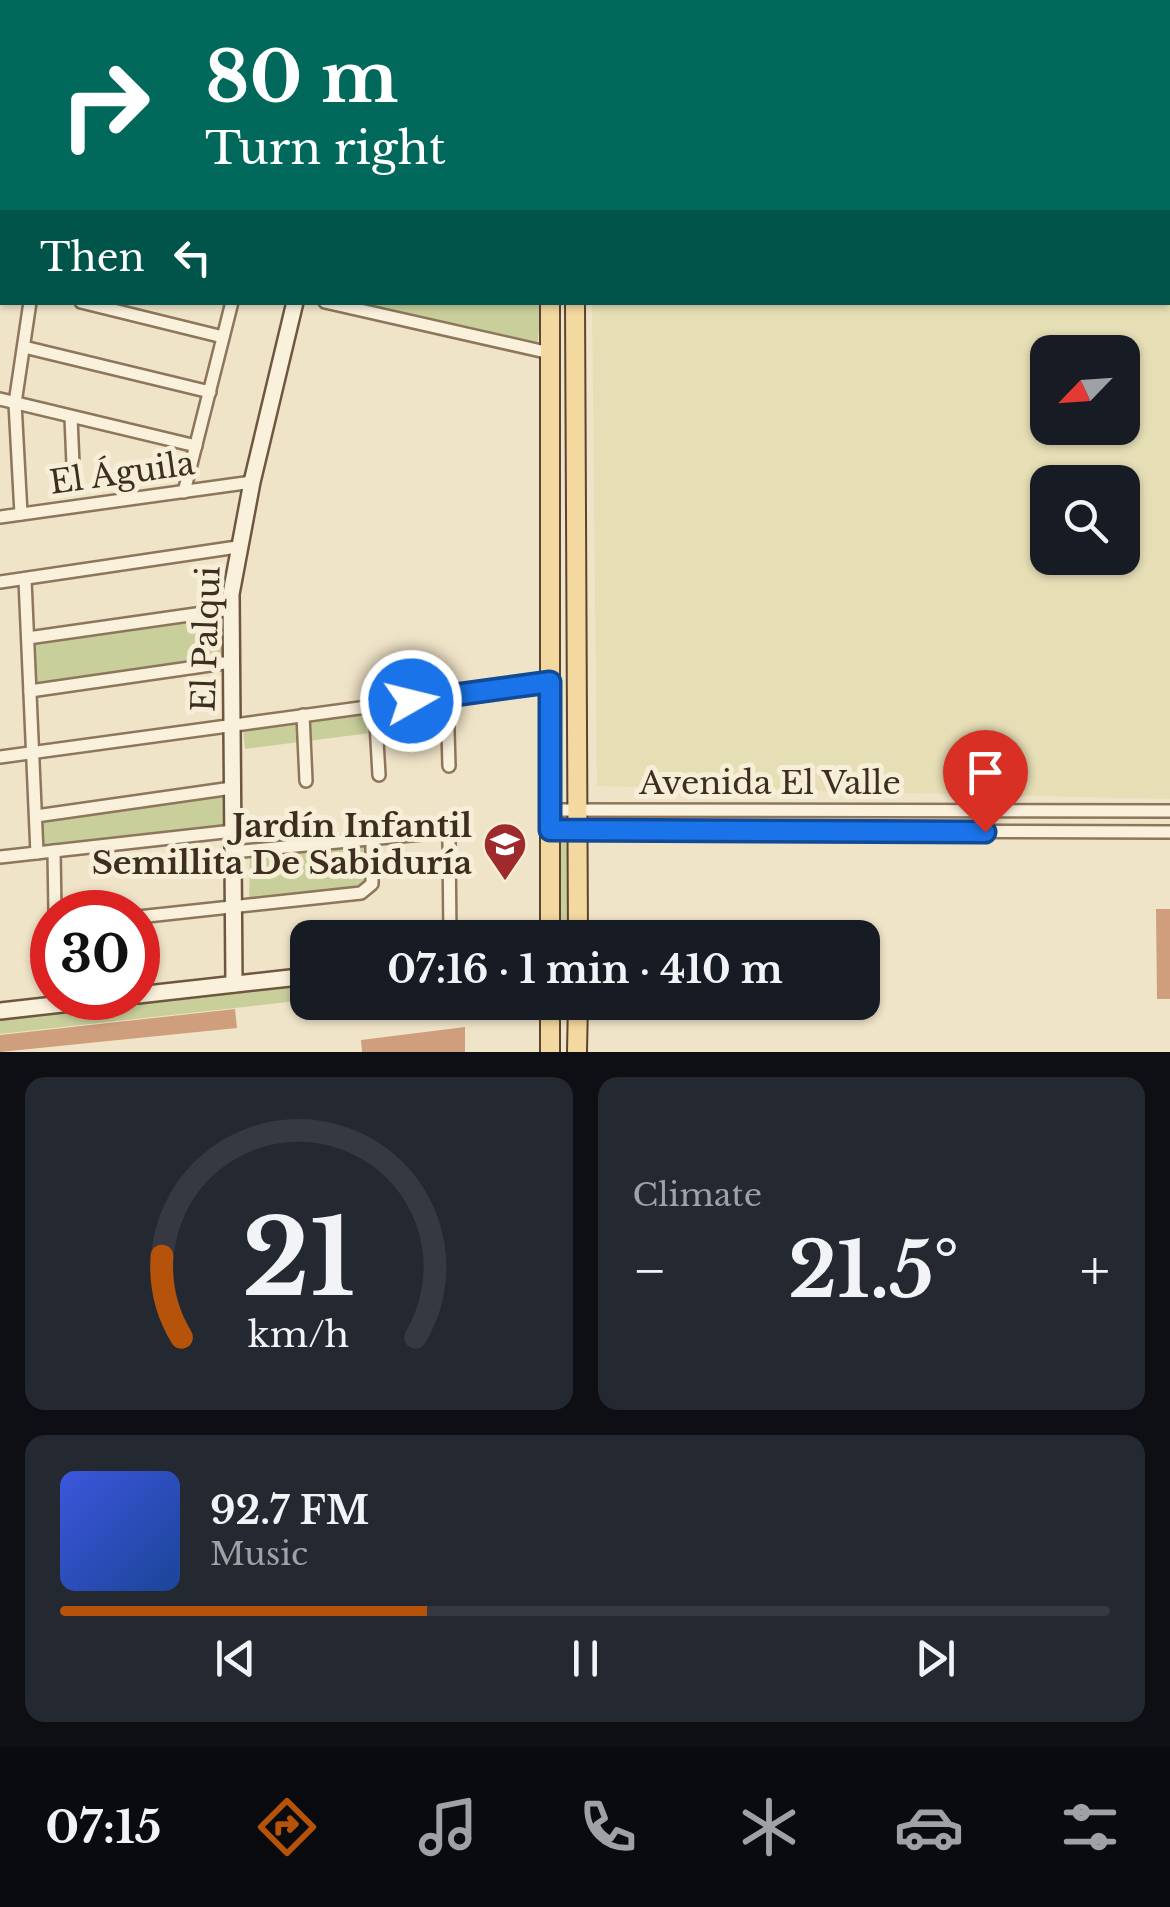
<!DOCTYPE html>
<html lang="en">
<head>
<meta charset="utf-8">
<style>
	body { margin:0; font-family:"Libre Baskerville",serif; background:#242831; color:#f1f3f6; height:100vh; display:flex; flex-direction:column; font-size:38px; white-space:nowrap }
	* { box-sizing:border-box; margin:0 }
	p { font-size:32px; color:#9ea1a6 }
	.icon { flex:none; width:55px; height:55px; fill:none; stroke:currentColor; stroke-width:2; stroke-linecap:round; stroke-linejoin:round }
	.map { position:relative; height:1052px; overflow:hidden }
	.sheet { display:flex; flex-direction:column; gap:25px; padding:25px; background:#0d0f14; flex:1 }
	.sheet>* { flex:none }
	.guide { position:absolute; left:0px; top:0px; width:1170px; height:305px; box-shadow:0 2px 8px #0004; background:#00695c; color:#fff; overflow:hidden }
	.needle { width:65px; rotate:245deg }
	.controls { position:absolute; left:1030px; top:335px; display:grid; gap:20px }
	.controls a { display:grid; place-items:center; width:110px; height:110px; border-radius:20px; background:#171b24; box-shadow:0 2px 8px #0004; font-size:50px }
	.speed { position:absolute; left:30px; top:890px; display:flex; gap:20px; font-size:50px; font-weight:700; text-align:center }
	.speed>* { display:grid; place-content:center; width:130px; height:130px; border-radius:50%; background:#171b24; box-shadow:0 2px 8px #0004; line-height:1 }
	.speed .limit { border:15px solid #d22; background:#fff; color:#111 }
	.pin { position:absolute; display:grid; place-items:center; width:85px; height:85px; color:#fff; margin:-102px -42px; border-radius:50% 50% 50% 0; rotate:-45deg; box-shadow:0 0 10px #0007 }
	.pin .icon { rotate:45deg }
	.me { position:absolute; width:110px; margin:-55px; rotate:82deg; stroke-linejoin:round; filter:drop-shadow(0 0 8px #0008) }
	.turn { display:flex; align-items:center; gap:35px; height:210px; padding:0 40px; font-size:45px }
	.turn .icon { width:130px; height:130px; stroke-width:2.5 }
	.turn b { display:block; font-size:70px; line-height:85px }
	.then { display:flex; align-items:center; height:95px; padding:0 40px; background:#0003; gap:20px; font-size:38px }
	.big { font-size:75px; font-weight:800; line-height:1.1 }
	.sheet .widget { flex:1; display:flex; flex-direction:column; justify-content:center; gap:15px; min-width:0; padding:0 35px; border-radius:20px; background:#242831 }
	.sheet .dial { align-items:center; gap:0 }
	.dial svg { height:260px; overflow:visible; fill:none; stroke:#363941; stroke-width:7; stroke-linecap:round; text-anchor:middle }
	.dial text { fill:#f1f3f6; stroke:none }
	.song { display:flex; align-items:center; gap:30px }
	.cover { width:120px; height:120px; border-radius:15px; background:linear-gradient(135deg,hsl(230 70% 55%),hsl(220 70% 35%)) }
	.played { height:10px; border-radius:5px; background:linear-gradient(90deg,#b45309 35%,#363941 35%) }
	.keys { display:flex; justify-content:space-around; direction:ltr }
	.heat { display:flex; justify-content:space-between; align-items:center; font-size:55px; direction:ltr }
	.sheet .tiles { flex:1; display:grid; gap:25px; grid-template-columns:1fr 1fr }
	.widget:last-child { grid-column:span 2 }
	.trip { position:absolute; left:290px; top:920px; width:590px; height:100px; border-radius:20px; background:#171b24; box-shadow:0 2px 8px #0004; font-weight:800; line-height:100px; text-align:center }
	.dock { display:flex; height:160px; justify-content:space-around; align-items:center; background:#090b0e; color:#9ea1a6 }
	.dock .icon { width:70px; height:70px }
	.dock .on { color:#b45309 }
	.dock b { font-size:45px; color:#f1f3f6 }
	.map>svg:first-child { display:block }
	.farmland { fill:#e6deb5; fill-rule:evenodd }
	.green { fill:#c9cf9b }
	.lines { fill:none; stroke-linecap:round; stroke-linejoin:round }
	.stream { stroke:#6f938a; stroke-width:4 }
	.building { fill:#cf9f7d }
	.street-casing { stroke:#8d765c; stroke-width:16 }
	.secondary-casing { stroke:#6f573f; stroke-width:20 }
	.primary-casing { stroke:#5b4430; stroke-width:22 }
	.street { stroke:#faf1dc; stroke-width:11 }
	.secondary { stroke:#faf1dc; stroke-width:15 }
	.primary { stroke:#f3d9a0; stroke-width:18 }
	.route-casing { stroke:#114b97; stroke-width:25 }
	.route { stroke:#1a73e8; stroke-width:18 }
	.labels { text-anchor:middle; stroke-width:10; stroke-linejoin:round; paint-order:stroke }
	.street-label { font-size:32px; fill:#3d2e20; stroke:#f7eed8 }
	.poi-label { font-size:32px; font-weight:bold; fill:#3d2e20; stroke:#f7eed8; text-anchor:end }
</style>
</head>
<body>
<div class="map">
<svg width="1170" height="1052" viewBox="0 0 1170 1052">
	<rect width="100%" height="100%" fill="#f0e4c8"/>
	<path class="farmland" d="M589,0H1170V799L597,786L592,303L1168,302V2ZM1048,352H1122V428H1048ZM1048,482H1122V558H1048Z"/>
	<g class="green">
		<polygon points="334,303 541,303 537,353"/>
		<polygon points="225,614 225,657 36,687 32,643"/>
		<polygon points="368,714 371,733 245,749 243,730"/>
		<polygon points="225,795 225,825 41,848 41,819"/>
		<polygon points="368,842 365,881 357,888 249,900 250,854"/>
		<rect x="556" y="843" width="14" height="94"/>
		<polygon points="307,984 307,1000 0,1034 0,1018"/>
	</g>
	<g class="lines">
		<g class="stream">
			<polyline points="9,2 9,0"/>
			<polyline points="0,39 2,29"/>
		</g>
	</g>
	<g class="building">
		<polygon points="1156,909 1170,909 1170,999 1157,999"/>
		<polygon points="311,1002 376,1002 377,1012 314,1020"/>
		<polygon points="235,1009 237,1028 0,1052 0,1035"/>
		<polygon points="465,1027 465,1052 362,1052 361,1040"/>
	</g>
	<g class="lines">
		<g class="street-casing">
			<g id="street">
				<polyline points="341,0 350,2"/>
				<polyline points="91,2 92,0"/>
				<polyline points="150,2 150,0"/>
				<polyline points="210,2 210,0"/>
				<polyline points="267,2 267,0"/>
				<polyline points="323,2 324,0"/>
				<polyline points="0,162 2,163"/>
				<polyline points="0,225 2,226"/>
				<polyline points="81,302 223,337"/>
				<polyline points="325,302 550,353"/>
				<polyline points="24,347 210,392"/>
				<polyline points="0,399 196,446"/>
				<polyline points="71,417 73,465"/>
				<polyline points="184,492 232,302"/>
				<polyline points="21,514 15,403 30,302"/>
				<polyline points="0,517 252,482"/>
				<polyline points="25,580 37,853"/>
				<polyline points="0,582 237,547"/>
				<polyline points="28,638 231,609"/>
				<polyline points="30,691 231,662"/>
				<polyline points="447,696 449,766"/>
				<polyline points="375,706 379,775"/>
				<polyline points="303,715 306,781"/>
				<polyline points="0,757 550,682"/>
				<polyline points="550,810 1170,811"/>
				<polyline points="36,816 232,788"/>
				<polyline points="550,830 1170,832"/>
				<polyline points="54,851 55,912"/>
				<polyline points="233,852 443,832 449,839 450,938"/>
				<polyline points="0,857 233,831"/>
				<polyline points="138,917 361,893 372,884 372,837"/>
			</g>
		</g>
		<g class="secondary-casing">
			<g id="secondary">
				<polyline points="29,2 30,0"/>
				<polyline points="365,2 365,0"/>
				<polyline points="0,135 2,124"/>
				<polyline points="234,984 231,594 252,482 295,302"/>
				<polyline points="138,995 308,976"/>
				<polyline points="0,1011 116,998"/>
			</g>
		</g>
		<g class="primary-casing">
			<g id="primary">
				<polyline points="572,0 572,2"/>
				<polyline points="550,2 550,0"/>
				<polyline points="575,302 578,938"/>
				<polyline points="550,938 550,302"/>
				<polyline points="550,1052 550,1002"/>
				<polyline points="577,1052 578,1002"/>
			</g>
		</g>
		<use href="#street" class="street"/>
		<use href="#secondary" class="secondary"/>
		<use href="#primary" class="primary"/>
	</g>
	<g class="lines">
		<g class="route-casing">
			<polyline id="route" points="411,701 550,682 550,830 985,832"/>
		</g>
		<use href="#route" class="route"/>
	</g>
	<defs>
		<g id="school-pin" transform="scale(2.25)"><path d="M0 17L-7.5 6A9.5 9.5 0 1 1 7.5 6Z" fill="#9e2a2b" stroke="#f7eed8"/><path d="M0-5L7-2L0 1L-7-2ZM-4 1L0 2.5L4 1V4Q0 6-4 4Z" fill="#fff"/></g>
	</defs>
	<g fill-rule="evenodd">
		<use href="#school-pin" x="505" y="844"/>
	</g>
	<g class="labels">
		<g class="street-label">
			<text transform="translate(122 473) rotate(-8)" y="11">El Águila</text>
			<text transform="translate(206 639) rotate(-88)" y="11">El Palqui</text>
			<text x="770" y="794">Avenida El Valle</text>
		</g>
		<g class="poi-label">
			<text x="472" y="837">Jardín Infantil<tspan x="472" dy="37">Semillita De Sabiduría</tspan></text>
		</g>
	</g>
</svg>
<div class="controls">
<a><svg class="needle" viewBox="-14 -14 28 28"><path d="M0-13l5 13h-10z" fill="#e53935"/><path d="M0 13l5-13h-10z" fill="#9ea1a6"/></svg></a>
<a><svg class="icon" aria-label="search" viewBox="0 0 24 24"><circle cx="10" cy="10" r="6"/><path d="M15 15l6 6"/></svg></a>
</div>
<div class="speed"><div class="limit">30</div></div>
<div class="pin" style="left:985px;top:832px;background:#d93025"><svg class="icon" aria-label="arrive" viewBox="0 0 24 24"><path d="M6 21V4h12l-3 4 3 4H6"/></svg></div>
<svg class="me" style="left:411px;top:701px" viewBox="-20 -20 40 40"><circle r="17" fill="#1a73e8" stroke="#fff" stroke-width="3"/><path d="M0-11L8 9 0 5-8 9z" fill="#fff"/></svg>
<div class="trip">07:16 · 1 min · 410 m</div>
<div class="guide">
<div class="turn"><svg class="icon" aria-label="right" viewBox="0 0 24 24"><path d="M7 20v-9h11M14 6l5 5-5 5"/></svg><div><b>80 m</b>Turn right</div></div>
<div class="then">Then<svg class="icon" aria-label="left" viewBox="0 0 24 24"><path d="M17 20v-9H6M10 6l-5 5 5 5"/></svg></div>
</div>
</div>
<section class="sheet">
<div class="tiles">
<div class="widget dial"><svg viewBox="0 0 100 80">
<path d="M14 69A42 42 0 1 1 86 69"/>
<path d="M14 69A42 42 0 0 1 8 44" stroke="#b45309"/>
<text x="50" y="56" font-size="32" font-weight="700">21</text>
<text x="50" y="72" font-size="11">km/h</text>
</svg></div>
<div class="widget"><p>Climate</p>
<div class="heat"><a>−</a><b class="big">21.5°</b><a>+</a></div>
</div>
<div class="widget">
<div class="song"><i class="cover"></i><div><b>92.7 FM</b><p>Music</p></div></div>
<div class="played"></div>
<div class="keys"><svg class="icon" aria-label="previous" viewBox="0 0 24 24"><path d="M18 5L8 12l10 7zM5 5v14"/></svg><svg class="icon" aria-label="pause" viewBox="0 0 24 24"><path d="M8 5v14M16 5v14"/></svg><svg class="icon" aria-label="next" viewBox="0 0 24 24"><path d="M6 5l10 7-10 7zM19 5v14"/></svg></div>
</div>
</div>
</section>
<nav class="dock">
<b>07:15</b>
<svg class="icon on" aria-label="directions" viewBox="0 0 24 24"><path d="M12 3l9 9-9 9-9-9zM9 14v-3h6M13 9l2 2-2 2"/></svg>
<svg class="icon" aria-label="music" viewBox="0 0 24 24"><path d="M9 18V5l10-2v13"/><circle cx="6" cy="18" r="3"/><circle cx="16" cy="16" r="3"/></svg>
<svg class="icon" aria-label="phone" viewBox="0 0 24 24"><path d="M5 4h4l2 5-3 2q2 4 5 5l2-3 5 2v4C11 20 4 13 5 4z"/></svg>
<svg class="icon" aria-label="climate" viewBox="0 0 24 24"><path d="M12 3v18M4 7l16 10M4 17L20 7"/></svg>
<svg class="icon" aria-label="car" viewBox="0 0 24 24"><path d="M5 17H2v-5l4-1 3-4h7l3 4 3 1v5h-3M9 17h6M6 11h13"/><circle cx="7" cy="17" r="2"/><circle cx="17" cy="17" r="2"/></svg>
<svg class="icon" aria-label="filters" viewBox="0 0 24 24"><path d="M4 7h16M4 17h16"/><circle cx="9" cy="7" r="2"/><circle cx="15" cy="17" r="2"/></svg>
</nav>
</body>
</html>
